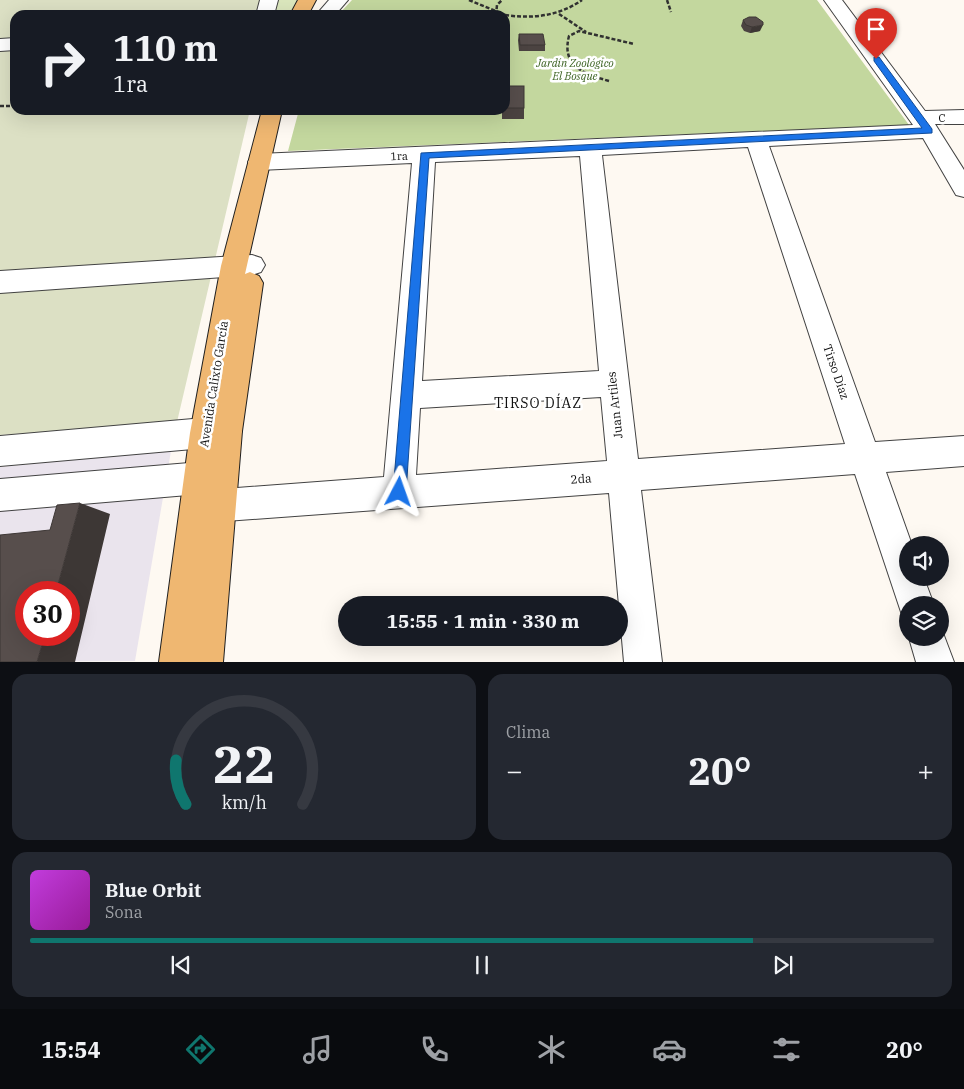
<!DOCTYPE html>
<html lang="es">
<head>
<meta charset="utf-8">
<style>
	body { margin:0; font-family:"IBM Plex Serif",serif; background:#242831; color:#f1f3f6; height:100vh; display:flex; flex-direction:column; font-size:19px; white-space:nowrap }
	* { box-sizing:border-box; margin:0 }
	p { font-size:16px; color:#9ea1a6 }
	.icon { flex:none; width:28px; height:28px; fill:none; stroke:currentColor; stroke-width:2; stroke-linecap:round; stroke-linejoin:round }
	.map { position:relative; height:662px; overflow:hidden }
	.side { display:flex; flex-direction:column; gap:12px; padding:12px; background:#0d0f14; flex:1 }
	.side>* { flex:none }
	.guide { position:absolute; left:10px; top:10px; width:500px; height:105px; border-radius:15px; box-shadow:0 5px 20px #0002; background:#171b24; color:#f1f3f6; overflow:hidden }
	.controls { position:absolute; left:899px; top:536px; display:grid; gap:10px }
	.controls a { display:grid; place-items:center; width:50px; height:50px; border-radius:50%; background:#171b24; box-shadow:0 5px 20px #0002; font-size:25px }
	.speed { position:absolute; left:15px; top:581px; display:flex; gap:10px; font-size:25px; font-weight:700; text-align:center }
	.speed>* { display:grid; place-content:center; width:65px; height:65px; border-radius:50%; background:#171b24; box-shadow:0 5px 20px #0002; line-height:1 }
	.speed .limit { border:8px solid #d22; background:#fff; color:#111 }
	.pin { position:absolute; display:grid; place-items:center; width:42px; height:42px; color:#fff; margin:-51px -21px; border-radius:50% 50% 50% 0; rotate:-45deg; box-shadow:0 0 5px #0007 }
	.pin .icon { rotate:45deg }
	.me { position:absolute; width:55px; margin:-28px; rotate:4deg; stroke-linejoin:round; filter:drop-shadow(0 0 4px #0008) }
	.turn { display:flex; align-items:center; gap:18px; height:105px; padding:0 20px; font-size:22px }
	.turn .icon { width:65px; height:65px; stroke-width:2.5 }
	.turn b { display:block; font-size:35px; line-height:42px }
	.big { font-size:38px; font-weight:700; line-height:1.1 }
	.side .tile { flex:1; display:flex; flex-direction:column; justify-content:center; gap:8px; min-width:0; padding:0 18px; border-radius:15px; background:#242831 }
	.side .dial { align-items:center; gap:0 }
	.dial svg { height:130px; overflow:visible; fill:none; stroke:#363941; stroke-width:7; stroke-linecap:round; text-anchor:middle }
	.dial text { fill:#f1f3f6; stroke:none }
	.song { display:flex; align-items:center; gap:15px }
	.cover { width:60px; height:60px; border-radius:8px; background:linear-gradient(135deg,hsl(290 70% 55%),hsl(300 70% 35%)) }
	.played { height:5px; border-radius:2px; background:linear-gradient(90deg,#0f766e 80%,#363941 80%) }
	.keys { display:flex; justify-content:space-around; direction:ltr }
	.heat { display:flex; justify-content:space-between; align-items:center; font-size:28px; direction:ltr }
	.side .tiles { flex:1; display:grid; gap:12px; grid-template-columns:1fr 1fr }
	.tile:last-child { grid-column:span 2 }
	.trip { position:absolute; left:338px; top:596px; width:290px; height:50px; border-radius:25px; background:#171b24; box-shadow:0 5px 20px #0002; font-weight:700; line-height:50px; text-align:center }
	.tabs { display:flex; height:80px; justify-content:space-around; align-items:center; background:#090b0e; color:#9ea1a6 }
	.tabs .icon { width:35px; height:35px }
	.tabs .active { color:#0f766e }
	.tabs b { font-size:22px; color:#f1f3f6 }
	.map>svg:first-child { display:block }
	.industrial { fill:#eae4ed; fill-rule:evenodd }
	.green { fill:#dbe7bd }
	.forest { fill:#c3d79e }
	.cemetery { fill:#dce0c4 }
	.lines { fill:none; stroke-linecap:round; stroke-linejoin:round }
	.minor-casing { stroke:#424242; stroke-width:2 }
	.major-casing { stroke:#202020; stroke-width:2 }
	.path { stroke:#313131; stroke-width:2.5; stroke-dasharray:4 2; stroke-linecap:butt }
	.minor { fill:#fff; fill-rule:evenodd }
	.major { fill:#efb771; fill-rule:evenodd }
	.wall { fill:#4b4341 }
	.shaded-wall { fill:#3d3735 }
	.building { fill:#574e4c; stroke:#3d3735 }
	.route { fill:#1a73e8; stroke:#114b97 }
	.labels { text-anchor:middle; stroke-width:5; stroke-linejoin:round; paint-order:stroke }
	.far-park-label { font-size:11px; font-style:italic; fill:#3d6323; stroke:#fff }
	.far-street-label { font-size:11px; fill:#0f0f0f; stroke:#fff }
	.street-label { font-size:12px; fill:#0f0f0f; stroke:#fff }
	.neighbourhood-label { font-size:14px; letter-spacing:1px; fill:#0f0f0f; stroke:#fff }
</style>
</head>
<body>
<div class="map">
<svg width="964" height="662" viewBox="0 0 964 662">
	<rect width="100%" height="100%" fill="#fef9f2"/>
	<path class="industrial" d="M171,451L135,661L0,662V467ZM26,592H69V635H26Z"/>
	<polygon class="green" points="277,0 298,0 290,15 273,15"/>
	<polygon class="forest" points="352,0 817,0 909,125 288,151 299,110 505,110 505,15 338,15"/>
	<polygon class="cemetery" points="0,0 277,0 273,15 15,15 15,110 250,110 177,422 0,435"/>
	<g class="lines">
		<g class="minor-casing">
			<g id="minor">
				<polygon points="260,0 278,0 274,15 256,15"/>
				<polygon points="329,0 348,0 335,15 316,15"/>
				<path d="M824,0H842L925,111L964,110V124H935L964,170V197L956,195L923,138L769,146L875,442L964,436V466L886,472L912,545H908V578H924L934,605H908V619L903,618L855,474L641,490L662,662H624L609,493L199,523L187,519L183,507L188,495L0,511V479L201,462L212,467L217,478L211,490L384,477L412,163L259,170L251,167L248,162L251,157L259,154L913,125ZM748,147L845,444L638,459L602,155ZM580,156L599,371L422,381L435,162ZM601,397L607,461L416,475L420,408Z"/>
				<polygon points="15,38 15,50 0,51 0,39"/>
				<polygon points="252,255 261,258 265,265 261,272 252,275 0,293 0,271"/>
				<polygon points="227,416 238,421 242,431 238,441 227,446 0,466 0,436"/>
				<polygon points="940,625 954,662 916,662 909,638 940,638"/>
			</g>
		</g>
		<g class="major-casing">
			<g id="major">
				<polygon points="298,0 316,0 308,15 290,15"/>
				<polygon points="262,110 282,110 245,274 250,272 259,276 263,283 242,431 223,662 159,662 190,433 221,266"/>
			</g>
		</g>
		<g class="path">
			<polyline points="469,0 505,15"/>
			<polyline points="667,0 671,12"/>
			<polyline points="559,14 586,32"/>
			<polyline points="496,15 497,5 502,0"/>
			<path d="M505,15C533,19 559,16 582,0"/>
			<path d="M609,81C585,74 561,67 569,36L579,31L634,44"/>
			<polyline points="0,106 15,106"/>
		</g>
		<use href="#minor" class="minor"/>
		<use href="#major" class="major"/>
	</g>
	<g class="wall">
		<polygon points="743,20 760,31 750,33 744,31 741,26"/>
		<polygon points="519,34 545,45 545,51 519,51 518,40"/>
		<polygon points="505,86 524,108 524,119 502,119 502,110 505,110"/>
	</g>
	<g class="shaded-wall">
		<polygon points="763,25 760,31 750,33 752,27"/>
		<polygon points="80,503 110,514 75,662 37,662 45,635 69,635 69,592 56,592"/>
	</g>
	<g class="building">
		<polygon points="749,17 756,17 763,22 763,25 752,27 746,25 743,20"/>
		<polygon points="519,34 543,34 545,45 520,45"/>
		<rect x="505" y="86" width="19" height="22"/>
		<polygon points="80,503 56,592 26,592 26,635 45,635 37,662 0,662 0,535 50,530 57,505"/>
	</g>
	<polygon class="route" points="874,57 879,57 932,129 932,133 429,158 406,492 404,497 399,499 395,497 393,492 421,153 922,128 874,61"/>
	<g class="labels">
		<g class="far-park-label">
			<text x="575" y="67">Jardín Zoológico<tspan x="575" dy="13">El Bosque</tspan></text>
		</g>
		<g class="far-street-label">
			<text transform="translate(942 118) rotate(-1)" y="4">C</text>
			<text transform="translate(399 156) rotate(-2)" y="4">1ra</text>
		</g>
		<g class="street-label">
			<text transform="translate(836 372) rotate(71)" y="4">Tirso Díaz</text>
			<text transform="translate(214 384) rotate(-81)" y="4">Avenida Calixto García</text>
			<text transform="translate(615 405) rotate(-96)" y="4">Juan Artiles</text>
			<text transform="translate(581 479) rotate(-4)" y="4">2da</text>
		</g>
		<g class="neighbourhood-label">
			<text x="538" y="408">TIRSO DÍAZ</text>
		</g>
	</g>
</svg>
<div class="controls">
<a><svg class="icon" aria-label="sound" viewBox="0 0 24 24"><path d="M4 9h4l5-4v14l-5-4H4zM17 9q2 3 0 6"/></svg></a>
<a><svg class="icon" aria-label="layers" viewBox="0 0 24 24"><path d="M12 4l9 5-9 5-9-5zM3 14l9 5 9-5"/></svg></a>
</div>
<div class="speed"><div class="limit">30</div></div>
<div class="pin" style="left:876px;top:59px;background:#d93025"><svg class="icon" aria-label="arrive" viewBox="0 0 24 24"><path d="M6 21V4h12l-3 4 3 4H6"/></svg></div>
<svg class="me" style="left:399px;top:492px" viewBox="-20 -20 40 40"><path d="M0-17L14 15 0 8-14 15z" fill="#1a73e8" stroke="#fff" stroke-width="4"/></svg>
<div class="trip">15:55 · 1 min · 330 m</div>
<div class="guide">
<div class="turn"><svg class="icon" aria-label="right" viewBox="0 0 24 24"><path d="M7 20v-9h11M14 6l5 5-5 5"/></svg><div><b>110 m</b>1ra</div></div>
</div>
</div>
<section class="side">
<div class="tiles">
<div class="tile dial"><svg viewBox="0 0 100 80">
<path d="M14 69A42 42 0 1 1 86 69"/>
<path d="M14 69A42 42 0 0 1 8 42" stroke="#0f766e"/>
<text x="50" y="56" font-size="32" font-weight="700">22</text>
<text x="50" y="72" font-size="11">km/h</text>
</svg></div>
<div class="tile"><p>Clima</p>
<div class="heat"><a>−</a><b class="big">20°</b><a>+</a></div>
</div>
<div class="tile">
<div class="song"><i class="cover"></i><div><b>Blue Orbit</b><p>Sona</p></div></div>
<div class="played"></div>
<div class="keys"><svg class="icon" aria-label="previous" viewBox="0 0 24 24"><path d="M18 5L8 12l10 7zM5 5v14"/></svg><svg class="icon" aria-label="pause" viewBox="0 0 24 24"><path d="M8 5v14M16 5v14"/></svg><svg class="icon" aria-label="next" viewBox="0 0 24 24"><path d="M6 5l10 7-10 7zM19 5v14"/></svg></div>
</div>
</div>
</section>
<nav class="tabs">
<b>15:54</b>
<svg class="icon active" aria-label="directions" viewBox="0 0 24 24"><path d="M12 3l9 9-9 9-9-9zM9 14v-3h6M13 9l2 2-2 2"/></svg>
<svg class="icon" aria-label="music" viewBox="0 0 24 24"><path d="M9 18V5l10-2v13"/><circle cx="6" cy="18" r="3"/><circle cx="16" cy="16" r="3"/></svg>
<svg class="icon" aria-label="phone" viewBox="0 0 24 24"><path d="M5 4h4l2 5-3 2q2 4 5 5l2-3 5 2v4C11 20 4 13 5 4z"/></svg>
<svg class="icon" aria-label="climate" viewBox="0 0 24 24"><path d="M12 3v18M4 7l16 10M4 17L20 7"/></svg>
<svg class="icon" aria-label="car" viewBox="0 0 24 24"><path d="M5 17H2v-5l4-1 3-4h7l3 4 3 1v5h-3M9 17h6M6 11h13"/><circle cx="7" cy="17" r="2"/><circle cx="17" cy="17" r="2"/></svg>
<svg class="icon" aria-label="filters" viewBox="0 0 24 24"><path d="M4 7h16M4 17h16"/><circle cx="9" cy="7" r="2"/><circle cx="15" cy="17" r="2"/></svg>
<b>20°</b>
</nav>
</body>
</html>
